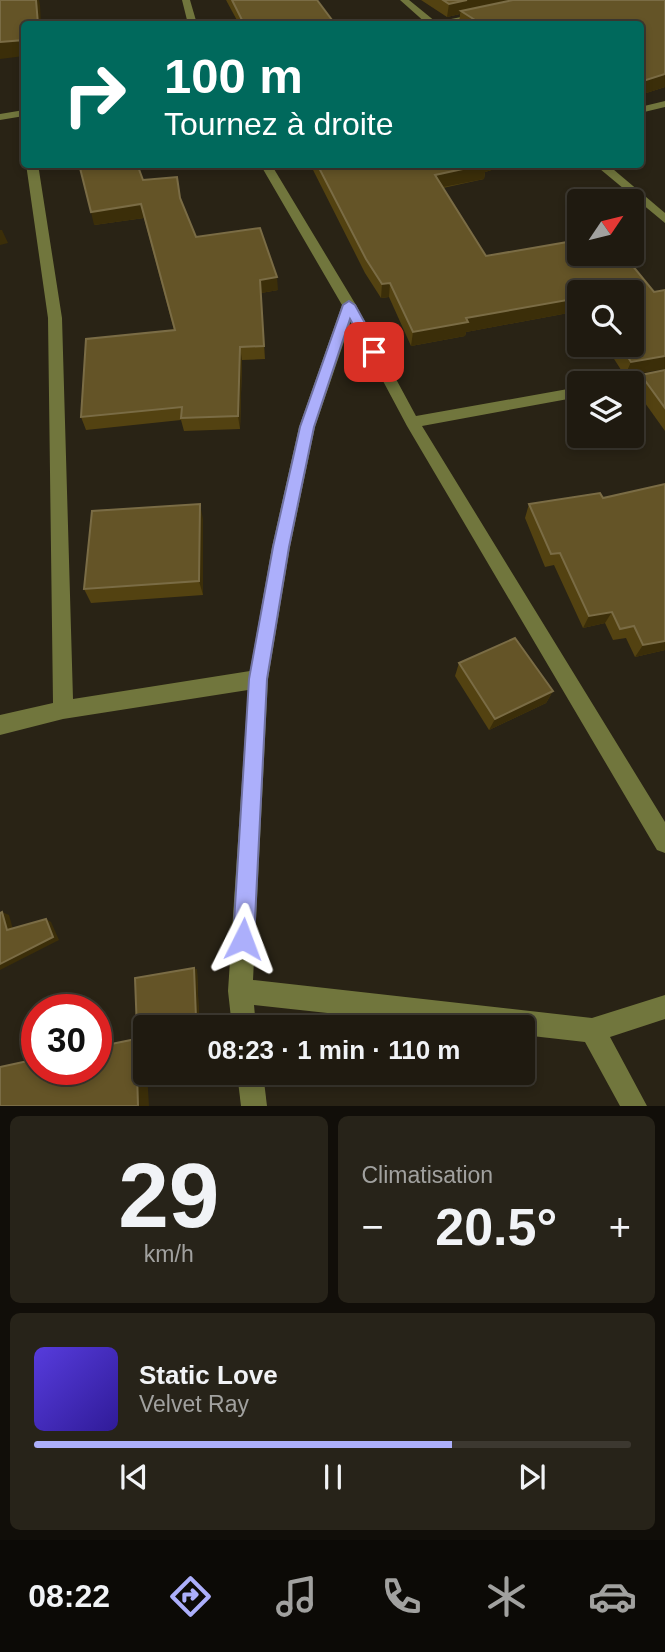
<!DOCTYPE html>
<html lang="fr">
<head>
<meta charset="utf-8">
<style>
	body { margin:0; font-family:Arial,sans-serif; background:#272319; color:#f1f3f6; height:100vh; display:flex; flex-direction:column; font-size:26px; white-space:nowrap }
	* { box-sizing:border-box; margin:0 }
	p { font-size:23px; color:#a1a19f }
	.icon { flex:none; width:38px; height:38px; fill:none; stroke:currentColor; stroke-width:2; stroke-linecap:round; stroke-linejoin:round }
	.map { position:relative; height:1106px; overflow:hidden }
	.panel { display:flex; flex-direction:column; gap:10px; padding:10px; background:#110e09; flex:1 }
	.panel>* { flex:none }
	.guide { position:absolute; left:21px; top:21px; width:623px; height:147px; border-radius:7px; box-shadow:0 4px 10px #0003,0 0 0 2px #3c3830; background:#00695c; color:#fff; overflow:hidden }
	.needle { width:46px; rotate:55deg }
	.buttons { position:absolute; left:567px; top:189px; display:grid; gap:14px }
	.buttons a { display:grid; place-items:center; width:77px; height:77px; border-radius:7px; background:#1f1a10; box-shadow:0 4px 10px #0003,0 0 0 2px #3c3830; font-size:35px }
	.speed { position:absolute; left:21px; top:994px; display:flex; gap:14px; font-size:35px; font-weight:700; text-align:center }
	.speed>* { display:grid; place-content:center; width:91px; height:91px; border-radius:50%; background:#1f1a10; box-shadow:0 4px 10px #0003,0 0 0 2px #3c3830; line-height:1 }
	.speed .limit { border:10px solid #d22; background:#fff; color:#111 }
	.pin { position:absolute; display:grid; place-items:center; width:60px; height:60px; color:#fff; margin:-30px; border-radius:14px; box-shadow:0 4px 10px #0006 }
	.me { position:absolute; width:77px; margin:-38px; rotate:3deg; stroke-linejoin:round; filter:drop-shadow(0 0 5px #0008) }
	.turn { display:flex; align-items:center; gap:24px; height:147px; padding:0 28px; font-size:32px }
	.turn .icon { width:91px; height:91px; stroke-width:2.5 }
	.turn b { display:block; font-size:49px; line-height:60px }
	.big { font-size:52px; font-weight:600; line-height:1.1 }
	.panel .card { flex:1; display:flex; flex-direction:column; justify-content:center; gap:10px; min-width:0; padding:0 24px; border-radius:10px; background:#272319 }
	.panel .dial { align-items:center; gap:0 }
	.dial b { font-size:91px; line-height:1 }
	.song { display:flex; align-items:center; gap:21px }
	.cover { width:84px; height:84px; border-radius:10px; background:linear-gradient(135deg,hsl(250 70% 55%),hsl(250 70% 35%)) }
	.played { height:7px; border-radius:4px; background:linear-gradient(90deg,#acaffb 70%,#3c3830 70%) }
	.keys { display:flex; justify-content:space-around; direction:ltr }
	.heat { display:flex; justify-content:space-between; align-items:center; font-size:38px; direction:ltr }
	.panel .tiles { flex:1; display:grid; gap:10px; grid-template-columns:1fr 1fr }
	.card:last-child { grid-column:span 2 }
	.trip { position:absolute; left:133px; top:1015px; width:402px; height:70px; border-radius:7px; background:#1f1a10; box-shadow:0 4px 10px #0003,0 0 0 2px #3c3830; font-weight:600; line-height:70px; text-align:center }
	.menu { display:flex; height:112px; justify-content:space-around; align-items:center; background:#0c0a06; color:#a1a19f }
	.menu .icon { width:49px; height:49px }
	.menu .selected { color:#acaffb }
	.menu b { font-size:32px; color:#f1f3f6 }
	.map>svg:first-child { display:block }
	.lines { fill:none; stroke-linecap:round; stroke-linejoin:round }
	.minor { fill:#71763d; fill-rule:evenodd }
	.wall { fill:#534211 }
	.shaded-wall { fill:#3b2e09 }
	.building { fill:#645427; stroke:#7a6c45; stroke-width:2 }
	.route { fill:#acaffb; stroke:#7072a3; stroke-width:2 }
</style>
</head>
<body>
<div class="map">
<svg width="665" height="1106" viewBox="0 0 665 1106">
	<rect width="100%" height="100%" fill="#292315"/>
	<g class="lines">
		<g class="minor">
			<polygon points="182,0 190,0 197,24 188,24"/>
			<polygon points="400,0 409,0 436,22 481,13 486,16 451,24 427,24"/>
			<polygon points="665,101 665,107 640,113 640,107"/>
			<polygon points="24,110 24,116 0,120 0,114"/>
			<polygon points="26,164 38,164 62,318 73,699 250,671 272,547 299,427 342,305 260,164 271,164 356,305 416,416 579,387 579,397 422,426 665,822 665,853 657,850 407,426 351,321 315,427 290,547 268,679 253,980 592,1018 665,995 665,1019 610,1037 647,1106 620,1106 585,1042 523,1035 523,1027 456,1027 254,1005 256,1027 232,1027 228,991 248,690 63,719 0,735 0,715 53,703 48,318"/>
			<polygon points="594,164 607,164 665,213 665,223"/>
			<polygon points="665,371 665,381 632,387 632,383 619,383 626,378"/>
			<polygon points="237,1073 263,1073 267,1106 241,1106"/>
		</g>
	</g>
	<g class="wall">
		<polygon points="226,0 317,0 335,24 239,24"/>
		<polygon points="421,0 665,0 665,87 640,95 640,24 459,24 460,14 447,17"/>
		<polygon points="310,164 512,164 485,172 484,179 443,188 486,256 654,292 665,290 625,376 605,345 632,345 632,292 579,292 579,311 466,332 465,336 411,346 389,297 381,298 365,273"/>
		<polygon points="143,180 180,200 196,237 278,290 261,293 265,359 242,360 240,429 184,431 181,420 86,430 81,417 174,330 144,218 94,225"/>
		<polygon points="665,370 665,431 635,389 641,375"/>
		<polygon points="665,484 665,650 635,657 626,638 613,640 605,623 583,628 554,565 545,567 525,518 529,504 603,498"/>
		<polygon points="203,519 203,595 91,603 84,589"/>
		<polygon points="459,663 553,691 546,703 489,730 455,676"/>
		<polygon points="194,968 197,970 199,1019 159,1027 145,1027 145,1030 141,1031 137,1030"/>
	</g>
	<g class="shaded-wall">
		<polygon points="36,0 39,0 40,5 41,24 38,24"/>
		<polygon points="467,0 527,0 461,11 460,14 447,17 449,4"/>
		<polygon points="24,40 24,56 0,59 0,42"/>
		<polygon points="665,74 665,87 640,95 640,82"/>
		<polygon points="482,164 512,164 485,172 484,179 433,189 435,175"/>
		<polygon points="141,204 144,218 94,225 91,212"/>
		<polygon points="0,230 2,230 8,243 0,245"/>
		<polygon points="277,277 278,290 261,293 265,359 260,280"/>
		<polygon points="390,283 389,297 381,298 382,284"/>
		<polygon points="579,298 579,311 466,332 465,336 411,346 413,332 466,318"/>
		<polygon points="240,347 242,360 240,429 238,416"/>
		<polygon points="665,356 665,369 625,376 631,362"/>
		<polygon points="200,504 203,519 203,595 199,581"/>
		<polygon points="612,612 605,623 583,628 589,616"/>
		<polygon points="665,641 665,650 635,657 643,645"/>
		<polygon points="553,691 546,703 489,730 495,719"/>
		<polygon points="2,912 9,915 14,933 7,930"/>
		<polygon points="46,919 51,922 59,940 0,970 0,964"/>
		<polygon points="194,968 197,970 199,1019 196,1018"/>
		<polygon points="136,1039 145,1040 145,1073 147,1073 149,1106 138,1106"/>
	</g>
	<g class="building">
		<polygon points="0,0 36,0 38,24 24,24 24,40 0,42"/>
		<polygon points="232,0 317,0 335,24 244,24"/>
		<polygon points="443,0 467,0 449,4"/>
		<polygon points="513,0 665,0 665,74 640,82 640,24 476,24 471,21 475,20 461,11"/>
		<polygon points="79,164 137,164 143,180 177,177 180,198 196,237 260,228 277,277 260,280 264,346 240,347 238,416 181,418 182,407 81,417 86,339 175,330 141,204 91,212"/>
		<polygon points="317,164 486,164 435,175 486,256 579,240 579,254 623,254 654,292 665,290 665,356 631,362 620,345 632,345 632,292 579,292 579,298 466,318 468,322 413,332 390,283 382,284 366,259"/>
		<polygon points="665,370 665,408 641,375"/>
		<polygon points="665,484 665,641 643,645 634,626 620,629 612,612 589,616 560,553 551,554 529,504 600,493 603,498"/>
		<polygon points="200,504 199,581 84,589 92,511"/>
		<polygon points="515,638 553,691 495,719 459,663"/>
		<polygon points="2,912 7,930 46,919 53,937 0,964 0,913"/>
		<polygon points="194,968 196,1018 151,1027 145,1027 145,1028 137,1030 135,978"/>
		<polygon points="136,1039 138,1106 0,1106 0,1067 37,1059 37,1069 96,1069 96,1047"/>
	</g>
	<polygon class="route" points="349,301 355,305 381,352 374,356 370,355 350,319 314,427 289,547 267,679 254,939 251,946 243,950 236,946 233,939 249,679 273,547 300,427 343,305"/>
</svg>
<div class="buttons">
<a><svg class="needle" viewBox="-14 -14 28 28"><path d="M0-13l5 13h-10z" fill="#e53935"/><path d="M0 13l5-13h-10z" fill="#a1a19f"/></svg></a>
<a><svg class="icon" aria-label="search" viewBox="0 0 24 24"><circle cx="10" cy="10" r="6"/><path d="M15 15l6 6"/></svg></a>
<a><svg class="icon" aria-label="layers" viewBox="0 0 24 24"><path d="M12 4l9 5-9 5-9-5zM3 14l9 5 9-5"/></svg></a>
</div>
<div class="speed"><div class="limit">30</div></div>
<div class="pin" style="left:374px;top:352px;background:#d93025"><svg class="icon" aria-label="arrive" viewBox="0 0 24 24"><path d="M6 21V4h12l-3 4 3 4H6"/></svg></div>
<svg class="me" style="left:243px;top:939px" viewBox="-20 -20 40 40"><path d="M0-17L14 15 0 8-14 15z" fill="#acaffb" stroke="#fff" stroke-width="4"/></svg>
<div class="trip">08:23 · 1 min · 110 m</div>
<div class="guide">
<div class="turn"><svg class="icon" aria-label="right" viewBox="0 0 24 24"><path d="M7 20v-9h11M14 6l5 5-5 5"/></svg><div><b>100 m</b>Tournez à droite</div></div>
</div>
</div>
<section class="panel">
<div class="tiles">
<div class="card dial"><b>29</b><p>km/h</p></div>
<div class="card"><p>Climatisation</p>
<div class="heat"><a>−</a><b class="big">20.5°</b><a>+</a></div>
</div>
<div class="card">
<div class="song"><i class="cover"></i><div><b>Static Love</b><p>Velvet Ray</p></div></div>
<div class="played"></div>
<div class="keys"><svg class="icon" aria-label="previous" viewBox="0 0 24 24"><path d="M18 5L8 12l10 7zM5 5v14"/></svg><svg class="icon" aria-label="pause" viewBox="0 0 24 24"><path d="M8 5v14M16 5v14"/></svg><svg class="icon" aria-label="next" viewBox="0 0 24 24"><path d="M6 5l10 7-10 7zM19 5v14"/></svg></div>
</div>
</div>
</section>
<nav class="menu">
<b>08:22</b>
<svg class="icon selected" aria-label="directions" viewBox="0 0 24 24"><path d="M12 3l9 9-9 9-9-9zM9 14v-3h6M13 9l2 2-2 2"/></svg>
<svg class="icon" aria-label="music" viewBox="0 0 24 24"><path d="M9 18V5l10-2v13"/><circle cx="6" cy="18" r="3"/><circle cx="16" cy="16" r="3"/></svg>
<svg class="icon" aria-label="phone" viewBox="0 0 24 24"><path d="M5 4h4l2 5-3 2q2 4 5 5l2-3 5 2v4C11 20 4 13 5 4z"/></svg>
<svg class="icon" aria-label="climate" viewBox="0 0 24 24"><path d="M12 3v18M4 7l16 10M4 17L20 7"/></svg>
<svg class="icon" aria-label="car" viewBox="0 0 24 24"><path d="M5 17H2v-5l4-1 3-4h7l3 4 3 1v5h-3M9 17h6M6 11h13"/><circle cx="7" cy="17" r="2"/><circle cx="17" cy="17" r="2"/></svg>
</nav>
</body>
</html>
